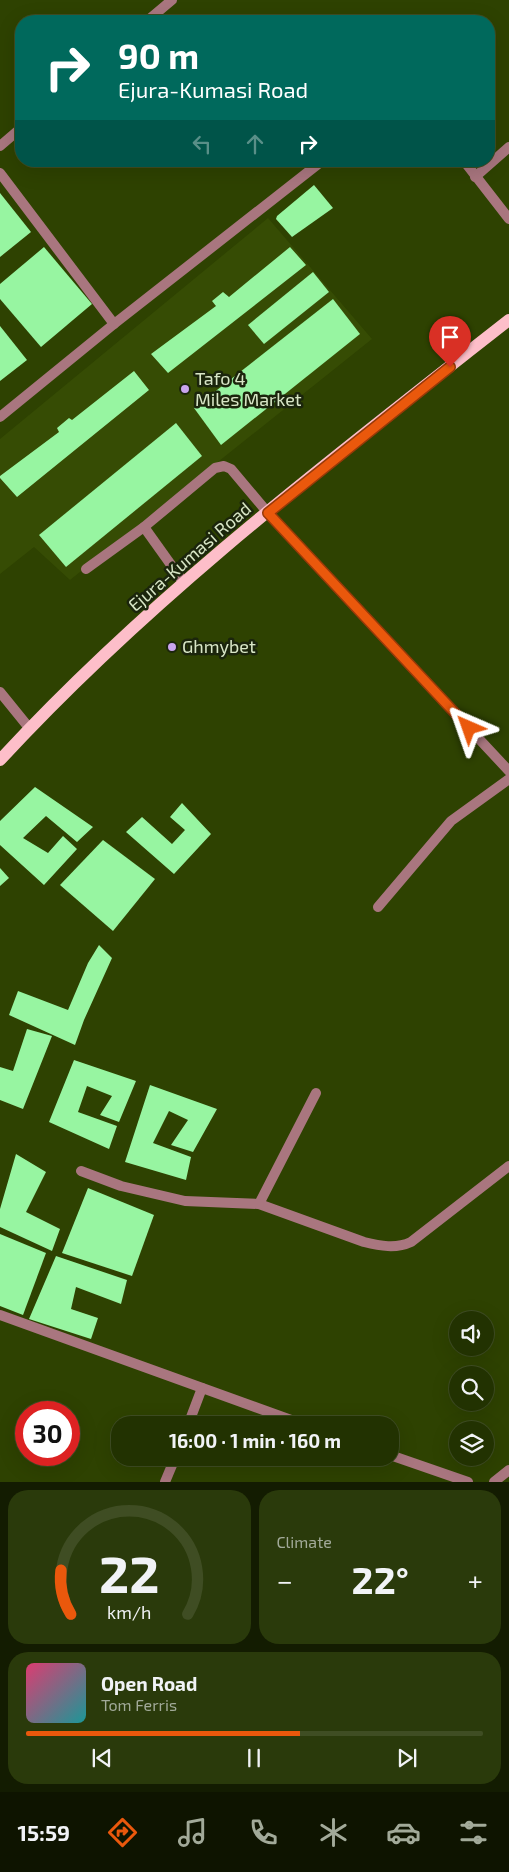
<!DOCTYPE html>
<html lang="en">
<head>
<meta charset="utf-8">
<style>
	body { margin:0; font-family:"Exo 2",sans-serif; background:#2a3a0b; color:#f1f3f6; height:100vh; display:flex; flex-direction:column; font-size:19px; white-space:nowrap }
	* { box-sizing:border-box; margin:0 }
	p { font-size:16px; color:#a2aa99 }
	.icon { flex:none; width:28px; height:28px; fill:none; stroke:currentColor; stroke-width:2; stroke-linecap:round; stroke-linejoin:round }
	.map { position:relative; height:1482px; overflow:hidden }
	.details { display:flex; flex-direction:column; gap:8px; padding:8px; background:#131c01; flex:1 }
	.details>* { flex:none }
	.top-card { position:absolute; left:15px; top:15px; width:480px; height:152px; border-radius:20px; box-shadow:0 5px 20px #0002,0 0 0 1px #3f4d23; background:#00695c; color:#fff; overflow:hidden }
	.fabs { position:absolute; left:449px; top:1311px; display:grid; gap:10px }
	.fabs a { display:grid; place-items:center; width:45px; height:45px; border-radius:50%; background:#223201; box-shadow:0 5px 20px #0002,0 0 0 1px #3f4d23; font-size:25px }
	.speed { position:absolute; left:15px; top:1401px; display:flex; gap:10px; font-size:25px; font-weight:700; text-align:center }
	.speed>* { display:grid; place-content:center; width:65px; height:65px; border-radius:50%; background:#223201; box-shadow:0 5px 20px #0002,0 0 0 1px #3f4d23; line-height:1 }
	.speed .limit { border:8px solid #d22; background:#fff; color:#111 }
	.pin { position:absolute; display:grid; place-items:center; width:42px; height:42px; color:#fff; margin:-51px -21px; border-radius:50% 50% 50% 0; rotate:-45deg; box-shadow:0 0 5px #0007 }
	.pin .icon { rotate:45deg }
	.me { position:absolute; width:55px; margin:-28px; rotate:317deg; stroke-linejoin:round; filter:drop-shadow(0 0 4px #0008) }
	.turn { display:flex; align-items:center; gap:18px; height:105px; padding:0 20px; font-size:22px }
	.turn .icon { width:65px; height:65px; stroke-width:2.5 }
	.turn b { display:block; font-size:35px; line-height:42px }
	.lanes { display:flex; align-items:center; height:48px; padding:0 20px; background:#0003; justify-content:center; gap:25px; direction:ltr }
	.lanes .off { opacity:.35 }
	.big { font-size:38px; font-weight:700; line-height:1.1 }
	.details .widget { flex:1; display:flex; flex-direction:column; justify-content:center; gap:8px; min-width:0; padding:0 18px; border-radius:20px; background:#2a3a0b }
	.details .dial { align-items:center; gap:0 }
	.dial svg { height:130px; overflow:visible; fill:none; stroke:#3f4d23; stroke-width:7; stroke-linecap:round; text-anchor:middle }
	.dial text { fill:#f1f3f6; stroke:none }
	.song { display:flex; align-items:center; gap:15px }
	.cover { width:60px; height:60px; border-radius:8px; background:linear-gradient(135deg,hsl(340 70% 55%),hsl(180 70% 35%)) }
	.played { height:5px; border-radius:2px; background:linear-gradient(90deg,#ea580c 60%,#3f4d23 60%) }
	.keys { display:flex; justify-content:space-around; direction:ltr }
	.heat { display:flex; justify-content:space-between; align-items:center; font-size:28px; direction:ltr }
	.details .tiles { flex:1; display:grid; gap:8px; grid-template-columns:1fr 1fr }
	.widget:last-child { grid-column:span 2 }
	.trip { position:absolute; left:111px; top:1416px; width:288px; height:50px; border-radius:20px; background:#223201; box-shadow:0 5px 20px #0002,0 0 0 1px #3f4d23; font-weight:700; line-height:50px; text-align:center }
	.tabs { display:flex; height:80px; justify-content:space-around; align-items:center; background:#0e1400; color:#a2aa99 }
	.tabs .icon { width:35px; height:35px }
	.tabs .active { color:#ea580c }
	.tabs b { font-size:22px; color:#f1f3f6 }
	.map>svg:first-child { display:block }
	.built { fill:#364c04 }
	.building { fill:#97f5a1 }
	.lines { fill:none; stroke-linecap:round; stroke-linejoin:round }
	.service { stroke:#a9767f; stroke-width:10 }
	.minor { stroke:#a9767f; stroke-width:10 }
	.primary { stroke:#fdbec9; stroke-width:12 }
	.route-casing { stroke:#983908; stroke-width:12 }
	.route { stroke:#ea580c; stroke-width:9 }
	.poi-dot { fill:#c9a5ee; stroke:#1b250c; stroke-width:2 }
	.labels { text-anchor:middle; stroke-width:5; stroke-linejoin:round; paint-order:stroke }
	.poi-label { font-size:18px; fill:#d8e6c6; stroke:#1b250c; text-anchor:start }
	.street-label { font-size:18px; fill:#d8e6c6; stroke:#1b250c }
</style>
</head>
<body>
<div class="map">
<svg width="509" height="1482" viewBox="0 0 509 1482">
	<rect width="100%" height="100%" fill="#2e4201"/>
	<polygon class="built" points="268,218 372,339 70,580 34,547 0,574 0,439"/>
	<g class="building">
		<polygon points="314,185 333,208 292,237 276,219 277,216"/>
		<polygon points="0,193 31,232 0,257"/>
		<polygon points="44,247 92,304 41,347 0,299 0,284"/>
		<polygon points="290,247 306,265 168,373 151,354 216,306 212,301 223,292 229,297"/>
		<polygon points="313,272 329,292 264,344 248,325"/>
		<polygon points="333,299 360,334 221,445 194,408"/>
		<polygon points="0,326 27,360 0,381"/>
		<polygon points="134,371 149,390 17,497 0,478 0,476 59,432 57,428 69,418 72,420"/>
		<polygon points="176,423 202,456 66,567 39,535"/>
		<polygon points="35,787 93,827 77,842 46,816 23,838 48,853 63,836 77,849 44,885 0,845 0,821"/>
		<polygon points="182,803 211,834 174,874 126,832 142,817 172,844 185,830 170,817"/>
		<polygon points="103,840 155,879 113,931 60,885"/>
		<polygon points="0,868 9,878 0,886"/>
		<polygon points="99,945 112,958 84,1020 75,1045 9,1015 18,991 68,1010 88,963"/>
		<polygon points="27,1029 52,1036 23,1109 0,1100 0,1067 13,1071"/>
		<polygon points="74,1060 136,1081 119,1122 100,1115 112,1096 87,1086 78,1112 117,1126 109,1149 49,1122"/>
		<polygon points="150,1085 217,1109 193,1152 171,1145 188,1120 169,1111 153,1143 191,1157 186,1180 125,1162"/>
		<polygon points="16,1154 46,1172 26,1212 60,1229 52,1251 0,1227 0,1209"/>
		<polygon points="88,1188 154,1215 132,1276 62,1253"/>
		<polygon points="0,1234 46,1253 23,1315 0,1306"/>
		<polygon points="56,1256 127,1280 121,1304 76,1287 71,1309 98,1318 91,1339 29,1319"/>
	</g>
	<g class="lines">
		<g class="service">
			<polyline points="475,177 509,147"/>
			<polyline points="144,527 184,583"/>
			<polyline points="86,569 144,527 215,468 224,466 231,469 268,513"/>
			<polyline points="378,907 451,821 509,779"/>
		</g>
		<g class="minor">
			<polyline points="147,21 172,0"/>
			<polyline points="0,146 21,128"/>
			<polyline points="464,161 509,219"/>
			<polyline points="0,173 114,324"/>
			<polyline points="0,417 114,324 322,161"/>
			<polyline points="268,513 509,771"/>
			<polyline points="0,692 30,729"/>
			<path d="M316,1093L259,1204L364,1242C380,1246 396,1249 411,1242L509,1166"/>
			<polyline points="81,1171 121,1186 185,1201 259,1204"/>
			<polyline points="0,1315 305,1425"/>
			<polyline points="188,1425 202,1388"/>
			<polyline points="390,1455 468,1482"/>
			<polyline points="165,1482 175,1458"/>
			<polyline points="494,1482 509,1470"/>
		</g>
		<path class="primary" d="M0,760C152,595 333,458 509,320"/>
	</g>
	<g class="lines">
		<g class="route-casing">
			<polyline id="route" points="450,367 268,513 469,728"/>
		</g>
		<use href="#route" class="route"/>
	</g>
	<g class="poi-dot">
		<circle cx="185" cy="389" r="5"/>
		<circle cx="172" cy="647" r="5"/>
	</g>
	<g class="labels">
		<g class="poi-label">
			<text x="195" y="385">Tafo 4<tspan x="195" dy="21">Miles Market</tspan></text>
			<text x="182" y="653">Ghmybet</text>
		</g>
		<g class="street-label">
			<text transform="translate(190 557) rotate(-41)" y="6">Ejura-Kumasi Road</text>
		</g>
	</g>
</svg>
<div class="fabs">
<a><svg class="icon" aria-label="sound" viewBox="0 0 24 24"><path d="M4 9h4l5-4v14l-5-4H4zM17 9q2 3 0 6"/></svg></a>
<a><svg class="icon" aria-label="search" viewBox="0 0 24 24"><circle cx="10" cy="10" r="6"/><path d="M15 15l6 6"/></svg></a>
<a><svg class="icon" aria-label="layers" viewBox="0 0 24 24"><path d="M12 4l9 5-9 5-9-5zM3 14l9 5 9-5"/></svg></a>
</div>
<div class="speed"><div class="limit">30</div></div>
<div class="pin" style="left:450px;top:367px;background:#d93025"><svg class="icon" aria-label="arrive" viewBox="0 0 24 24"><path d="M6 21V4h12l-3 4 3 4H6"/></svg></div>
<svg class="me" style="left:469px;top:728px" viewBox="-20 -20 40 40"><path d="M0-17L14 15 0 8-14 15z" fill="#ea580c" stroke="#fff" stroke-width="4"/></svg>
<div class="trip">16:00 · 1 min · 160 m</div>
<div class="top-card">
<div class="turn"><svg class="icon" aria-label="right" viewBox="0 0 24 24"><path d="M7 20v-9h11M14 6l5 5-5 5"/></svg><div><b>90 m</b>Ejura-Kumasi Road</div></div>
<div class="lanes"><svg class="icon off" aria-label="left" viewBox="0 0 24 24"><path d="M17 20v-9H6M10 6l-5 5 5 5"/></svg><svg class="icon off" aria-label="ahead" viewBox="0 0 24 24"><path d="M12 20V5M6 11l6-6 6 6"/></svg><svg class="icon" aria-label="right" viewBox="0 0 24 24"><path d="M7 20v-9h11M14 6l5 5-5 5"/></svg></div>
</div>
</div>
<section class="details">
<div class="tiles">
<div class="widget dial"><svg viewBox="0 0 100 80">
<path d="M14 69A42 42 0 1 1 86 69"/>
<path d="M14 69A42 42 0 0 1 8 42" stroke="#ea580c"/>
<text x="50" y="56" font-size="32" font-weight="700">22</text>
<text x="50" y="72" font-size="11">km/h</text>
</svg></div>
<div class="widget"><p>Climate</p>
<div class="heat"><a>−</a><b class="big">22°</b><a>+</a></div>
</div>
<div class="widget">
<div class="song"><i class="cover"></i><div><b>Open Road</b><p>Tom Ferris</p></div></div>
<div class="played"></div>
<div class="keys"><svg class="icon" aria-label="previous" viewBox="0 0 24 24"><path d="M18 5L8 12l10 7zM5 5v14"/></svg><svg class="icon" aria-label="pause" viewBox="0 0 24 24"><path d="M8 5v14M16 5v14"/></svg><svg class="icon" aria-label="next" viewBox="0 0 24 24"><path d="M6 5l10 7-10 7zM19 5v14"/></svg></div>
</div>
</div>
</section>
<nav class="tabs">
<b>15:59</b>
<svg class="icon active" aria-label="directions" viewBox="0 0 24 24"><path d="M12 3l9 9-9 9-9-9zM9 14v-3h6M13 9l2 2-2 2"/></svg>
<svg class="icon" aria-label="music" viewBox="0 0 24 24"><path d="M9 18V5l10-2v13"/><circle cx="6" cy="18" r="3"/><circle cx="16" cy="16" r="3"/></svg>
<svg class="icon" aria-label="phone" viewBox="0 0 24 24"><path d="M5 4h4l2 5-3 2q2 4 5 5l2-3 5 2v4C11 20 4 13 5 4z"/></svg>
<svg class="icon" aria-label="climate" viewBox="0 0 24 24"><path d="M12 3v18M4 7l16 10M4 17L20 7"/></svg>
<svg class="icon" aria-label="car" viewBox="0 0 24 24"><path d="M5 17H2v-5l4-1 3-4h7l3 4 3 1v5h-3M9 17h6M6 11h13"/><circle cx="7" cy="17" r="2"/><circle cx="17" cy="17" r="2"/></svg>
<svg class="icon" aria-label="filters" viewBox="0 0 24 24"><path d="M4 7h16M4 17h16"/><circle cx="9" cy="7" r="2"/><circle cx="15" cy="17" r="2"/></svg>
</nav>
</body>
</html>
